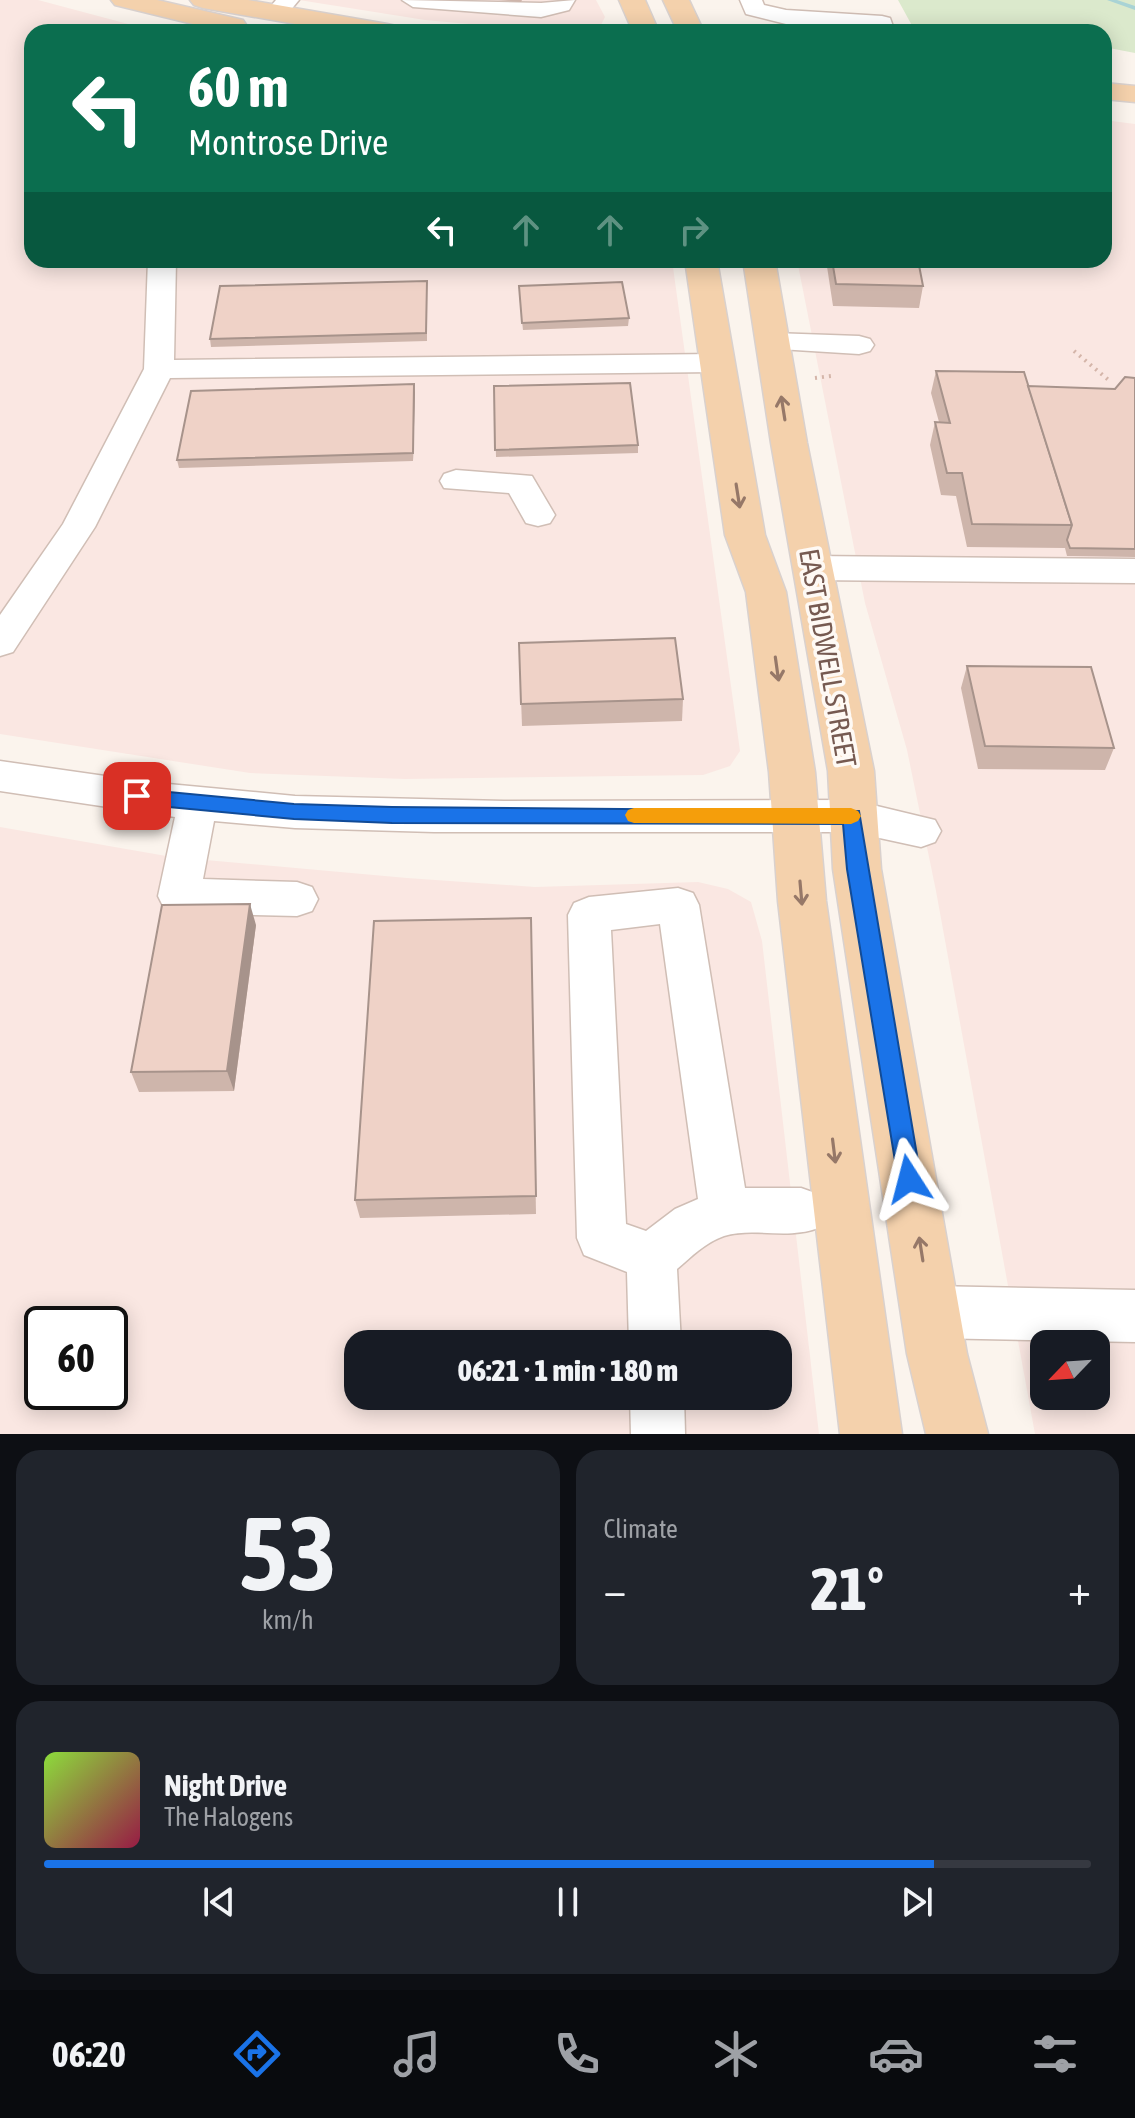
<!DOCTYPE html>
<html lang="en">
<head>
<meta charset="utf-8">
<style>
	body { margin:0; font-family:"Asap Condensed",sans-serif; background:#20242c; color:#f1f3f6; height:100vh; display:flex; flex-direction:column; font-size:30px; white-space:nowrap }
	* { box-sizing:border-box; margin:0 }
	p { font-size:26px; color:#9ea1a6 }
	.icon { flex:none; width:44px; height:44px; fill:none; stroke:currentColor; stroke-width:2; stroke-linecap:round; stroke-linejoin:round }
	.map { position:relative; height:1434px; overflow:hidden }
	.panel { display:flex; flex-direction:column; gap:16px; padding:16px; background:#0d0f14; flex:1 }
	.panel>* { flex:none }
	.hud { position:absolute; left:24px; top:24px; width:1088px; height:244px; border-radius:24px; box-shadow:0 4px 20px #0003; background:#0b6e4f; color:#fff; overflow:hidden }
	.needle { width:52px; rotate:245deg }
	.tools { position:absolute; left:1030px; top:1330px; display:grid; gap:16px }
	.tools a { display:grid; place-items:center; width:80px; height:80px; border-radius:16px; background:#171b24; box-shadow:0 4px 20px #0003; font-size:40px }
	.speed { position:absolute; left:24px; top:1306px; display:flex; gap:16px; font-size:40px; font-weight:700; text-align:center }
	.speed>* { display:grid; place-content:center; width:104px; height:104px; border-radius:50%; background:#171b24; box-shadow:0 4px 20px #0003; line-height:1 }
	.speed .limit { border:4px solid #111; border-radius:12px; background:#fff; color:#111 }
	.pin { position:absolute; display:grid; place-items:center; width:68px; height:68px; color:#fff; margin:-34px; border-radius:16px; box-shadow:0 4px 12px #0006 }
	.me { position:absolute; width:88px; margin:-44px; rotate:351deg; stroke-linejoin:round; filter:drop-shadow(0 0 6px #0008) }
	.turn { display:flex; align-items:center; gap:28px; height:168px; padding:0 32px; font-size:36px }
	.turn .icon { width:104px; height:104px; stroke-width:2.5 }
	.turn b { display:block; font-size:56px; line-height:68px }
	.lanes { display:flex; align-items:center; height:76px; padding:0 32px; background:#0003; justify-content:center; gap:40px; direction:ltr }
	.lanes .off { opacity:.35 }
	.big { font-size:60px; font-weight:800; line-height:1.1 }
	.panel .widget { flex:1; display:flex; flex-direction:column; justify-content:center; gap:12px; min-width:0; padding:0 28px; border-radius:24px; background:#20242c }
	.panel .dial { align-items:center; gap:0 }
	.dial b { font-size:104px; line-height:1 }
	.song { display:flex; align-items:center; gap:24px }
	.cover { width:96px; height:96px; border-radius:12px; background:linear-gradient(135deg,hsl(90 70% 55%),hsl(340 70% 35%)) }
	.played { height:8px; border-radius:4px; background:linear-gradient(90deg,#1a73e8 85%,#363941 85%) }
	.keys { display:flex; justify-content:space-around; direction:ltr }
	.heat { display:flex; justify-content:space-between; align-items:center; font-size:44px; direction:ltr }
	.panel .tiles { flex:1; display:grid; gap:16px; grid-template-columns:1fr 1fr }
	.widget:last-child { grid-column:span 2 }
	.trip { position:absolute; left:344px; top:1330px; width:448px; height:80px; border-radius:24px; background:#171b24; box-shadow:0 4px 20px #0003; font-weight:800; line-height:80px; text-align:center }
	.tab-bar { display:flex; height:128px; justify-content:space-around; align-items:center; background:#090b0e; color:#9ea1a6 }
	.tab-bar .icon { width:56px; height:56px }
	.tab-bar .on { color:#1a73e8 }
	.tab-bar b { font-size:36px; color:#f1f3f6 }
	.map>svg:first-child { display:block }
	.commercial { fill:#fae7e2; fill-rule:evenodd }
	.green { fill:#dbe9cc }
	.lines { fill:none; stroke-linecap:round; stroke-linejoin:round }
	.stream { fill:#a9d3d5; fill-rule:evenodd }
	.minor-casing { stroke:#d0beb5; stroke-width:3 }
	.major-casing { stroke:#d9d1ce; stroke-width:3 }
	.path { stroke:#d4b5a9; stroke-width:4; stroke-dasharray:2 5; stroke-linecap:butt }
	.minor { fill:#fff; fill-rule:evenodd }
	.major { fill:#f4d1ac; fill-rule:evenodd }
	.wall { fill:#ceb5ab }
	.shaded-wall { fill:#a7938b }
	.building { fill:#efd2c7; stroke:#a7938b; stroke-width:2 }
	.oneway { stroke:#967868 }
	.route { fill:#1a73e8; stroke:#114b97; stroke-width:2 }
	.slow { fill:#f59e0b }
	.labels { text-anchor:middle; stroke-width:7; stroke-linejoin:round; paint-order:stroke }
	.street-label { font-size:28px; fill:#765a51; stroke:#fef9f4 }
</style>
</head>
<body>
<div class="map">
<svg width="1135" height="1434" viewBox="0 0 1135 1434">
	<rect width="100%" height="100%" fill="#fbf4ed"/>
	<g class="commercial">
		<polygon points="0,0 38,0 158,32 32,32 32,260 672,260 740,751 730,766 703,775 405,779 250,773 0,734"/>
		<polygon points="299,0 596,0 605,17 601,25 583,31 558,32 425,20"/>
		<path d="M1104,120L1135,124V1434H1035L936,891L907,750L865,603L797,260H1104ZM1044,1344H1096V1396H1044Z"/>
		<path d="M0,827L172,857L407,878L535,887L698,882L728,889L751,902L762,941L819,1434H0ZM42,1324H110V1392H42ZM358,1344H778V1396H358Z"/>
	</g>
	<polygon class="green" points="898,0 1135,0 1135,53 1104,47 1104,32 915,31"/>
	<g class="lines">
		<polygon class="stream" points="1107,0 1117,0 1135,6 1135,10"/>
		<g class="minor-casing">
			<g id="minor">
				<polygon points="276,0 299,0 284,18 276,20 265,13"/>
				<polygon points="402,0 541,3 575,0 569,10 541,17 413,7"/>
				<polygon points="740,0 762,0 764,5 786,10 882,16 890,18 895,32 786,24 746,14"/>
				<polygon points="148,260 176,260 174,360 716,354 727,357 731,363 727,369 716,372 170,378 95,527 13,652 0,656 0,615 63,524 144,369"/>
				<polygon points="773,333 859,336 870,339 874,345 870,351 859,354 763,348 758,342 763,336"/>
				<polygon points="456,470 532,476 555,515 550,523 538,526 526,523 509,493 444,488 440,481 444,474"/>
				<polygon points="812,556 1135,559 1135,583 812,580 800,576 795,568 800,560"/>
				<polygon points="0,761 147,782 295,796 504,801 852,800 935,820 941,831 935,842 921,847 852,832 434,832 295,828 214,821 203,879 297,882 312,887 318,899 312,911 297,916 179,913 164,908 158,896 175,817 0,791"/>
				<path d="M678,888L693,893L699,905L745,1188H801L818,1194L825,1211L818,1228C787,1240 754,1227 724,1236C706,1242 691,1257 677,1269L681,1344H629L627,1272L584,1255L577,1238L568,915L574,903L589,897ZM660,924L698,1199L675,1209L646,1231L626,1224L611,930Z"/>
				<polygon points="931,1286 1135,1290 1135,1342 931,1338 913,1330 905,1312 913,1294"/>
				<polygon points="630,1396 684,1396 685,1434 631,1434"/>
			</g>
		</g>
		<g class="major-casing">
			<g id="major">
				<polygon points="111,0 157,0 243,20 247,26 243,32 226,32 115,5"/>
				<polygon points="190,0 248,0 387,24 396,26 400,32 342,32 203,8 194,5"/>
				<polygon points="619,0 645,0 659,32 633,32"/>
				<polygon points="663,0 689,0 704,32 678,32"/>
				<polygon points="1104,83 1135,86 1135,102 1104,99"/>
				<polygon points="685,260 717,260 765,535 786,592 815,772 826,901 902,1434 840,1434 778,901 769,772 746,592 725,535"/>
				<polygon points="743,260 775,260 807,443 874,771 881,869 967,1354 988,1434 926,1434 907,1354 833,869 828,771 771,443"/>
			</g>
		</g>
		<g class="path">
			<polyline points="1074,351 1111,382"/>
			<polyline points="815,378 831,376"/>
		</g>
		<use href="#minor" class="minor"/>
		<use href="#major" class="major"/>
	</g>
	<g class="wall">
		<polygon points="498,0 522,0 521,2"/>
		<polygon points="826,260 918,260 923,286 919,308 833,306"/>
		<polygon points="427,281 427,341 211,347 210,339"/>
		<polygon points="519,294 629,318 628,326 523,330"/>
		<polygon points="936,371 1028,386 1115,389 1135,378 1135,557 1067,556 1065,548 967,547 956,496 941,495 930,445 935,422 939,422 931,393"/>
		<polygon points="414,384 413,461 179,468 177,460"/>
		<polygon points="494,386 638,445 638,453 496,457"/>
		<polygon points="519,643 683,699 682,721 522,726"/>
		<polygon points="967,666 1114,748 1105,770 978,769 961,688"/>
		<polygon points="531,918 536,1214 360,1218 355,1200"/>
		<polygon points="256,925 234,1091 139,1092 131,1072"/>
	</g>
	<g class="shaded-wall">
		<polygon points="414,384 415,392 413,461 413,453"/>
		<polygon points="250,904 256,925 234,1091 227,1071"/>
	</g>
	<g class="building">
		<polygon points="832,260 918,260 923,286 836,284"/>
		<polygon points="427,281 426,333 210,339 220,286"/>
		<polygon points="622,282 629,318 522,323 519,286"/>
		<polygon points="936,371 1024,372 1072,525 972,524 962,473 947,473 935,422 950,423"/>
		<polygon points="1125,377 1135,378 1135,549 1070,548 1067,540 1072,525 1028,386 1115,389"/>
		<polygon points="630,383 638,445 495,450 494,386"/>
		<polygon points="414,384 413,453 177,460 191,391"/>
		<polygon points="675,638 683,699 521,704 519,643"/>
		<polygon points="967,666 1091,667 1114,748 985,746"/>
		<polygon points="250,904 227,1071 131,1072 162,905"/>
		<polygon points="531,918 536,1196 355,1200 374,921"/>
	</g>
	<defs><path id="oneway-shaft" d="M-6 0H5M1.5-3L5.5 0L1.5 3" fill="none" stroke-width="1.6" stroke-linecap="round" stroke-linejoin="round" transform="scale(2)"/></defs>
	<g class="oneway">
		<use href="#oneway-shaft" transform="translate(783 408) rotate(-99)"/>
		<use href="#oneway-shaft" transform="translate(738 496) rotate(81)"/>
		<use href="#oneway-shaft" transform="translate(777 669) rotate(82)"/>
		<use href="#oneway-shaft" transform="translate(801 893) rotate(85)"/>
		<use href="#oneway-shaft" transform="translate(834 1151) rotate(83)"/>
		<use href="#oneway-shaft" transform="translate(921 1249) rotate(-99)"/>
	</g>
	<polygon class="route" points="137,789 294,804 392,807 859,811 921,1179 918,1187 909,1190 901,1187 898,1179 847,869 843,824 392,823 294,819 137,804 130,802 127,796 130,791"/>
	<polygon class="slow" points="634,808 851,808 858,811 861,816 858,821 851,824 634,823 628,821 625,815 628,810"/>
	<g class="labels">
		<g class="street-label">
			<text transform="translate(828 658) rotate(80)" y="10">EAST BIDWELL STREET</text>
		</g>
	</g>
</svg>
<div class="tools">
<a><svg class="needle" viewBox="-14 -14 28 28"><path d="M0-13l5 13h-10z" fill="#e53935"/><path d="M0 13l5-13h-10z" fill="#9ea1a6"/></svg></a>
</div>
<div class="speed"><div class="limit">60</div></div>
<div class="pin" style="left:137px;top:796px;background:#d93025"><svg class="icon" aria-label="arrive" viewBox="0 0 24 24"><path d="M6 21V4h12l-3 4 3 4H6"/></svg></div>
<svg class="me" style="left:909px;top:1179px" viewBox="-20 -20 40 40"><path d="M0-17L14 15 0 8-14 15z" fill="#1a73e8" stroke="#fff" stroke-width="4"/></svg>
<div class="trip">06:21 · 1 min · 180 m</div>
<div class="hud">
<div class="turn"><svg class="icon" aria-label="left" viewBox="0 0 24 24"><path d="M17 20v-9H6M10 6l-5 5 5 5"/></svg><div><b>60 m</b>Montrose Drive</div></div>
<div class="lanes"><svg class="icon" aria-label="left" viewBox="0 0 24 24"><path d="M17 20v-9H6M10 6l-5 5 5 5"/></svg><svg class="icon off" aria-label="ahead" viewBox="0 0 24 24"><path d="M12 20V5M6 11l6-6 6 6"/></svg><svg class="icon off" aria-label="ahead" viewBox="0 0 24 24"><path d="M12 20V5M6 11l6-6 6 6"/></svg><svg class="icon off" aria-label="right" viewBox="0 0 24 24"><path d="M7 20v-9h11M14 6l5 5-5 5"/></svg></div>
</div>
</div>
<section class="panel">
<div class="tiles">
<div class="widget dial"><b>53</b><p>km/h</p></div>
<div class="widget"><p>Climate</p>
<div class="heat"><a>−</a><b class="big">21°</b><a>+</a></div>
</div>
<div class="widget">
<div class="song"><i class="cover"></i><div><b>Night Drive</b><p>The Halogens</p></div></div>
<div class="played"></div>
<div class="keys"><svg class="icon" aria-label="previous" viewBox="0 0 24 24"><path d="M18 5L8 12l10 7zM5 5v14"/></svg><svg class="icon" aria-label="pause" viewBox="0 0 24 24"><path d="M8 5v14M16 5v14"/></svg><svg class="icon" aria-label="next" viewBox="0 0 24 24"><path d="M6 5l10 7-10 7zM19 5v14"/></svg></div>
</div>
</div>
</section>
<nav class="tab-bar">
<b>06:20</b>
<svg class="icon on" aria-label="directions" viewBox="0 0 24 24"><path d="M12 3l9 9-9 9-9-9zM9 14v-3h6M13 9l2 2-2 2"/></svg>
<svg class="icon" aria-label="music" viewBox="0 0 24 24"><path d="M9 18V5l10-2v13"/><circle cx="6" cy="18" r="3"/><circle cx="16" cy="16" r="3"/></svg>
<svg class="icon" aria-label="phone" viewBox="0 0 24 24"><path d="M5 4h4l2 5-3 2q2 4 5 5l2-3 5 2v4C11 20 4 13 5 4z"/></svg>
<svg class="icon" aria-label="climate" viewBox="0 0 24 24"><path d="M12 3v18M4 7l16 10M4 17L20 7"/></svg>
<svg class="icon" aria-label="car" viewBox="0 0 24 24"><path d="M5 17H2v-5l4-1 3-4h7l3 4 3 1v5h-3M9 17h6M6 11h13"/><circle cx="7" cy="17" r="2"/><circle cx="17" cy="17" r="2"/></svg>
<svg class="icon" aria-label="filters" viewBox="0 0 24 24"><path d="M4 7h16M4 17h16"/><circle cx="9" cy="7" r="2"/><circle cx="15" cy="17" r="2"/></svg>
</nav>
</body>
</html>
